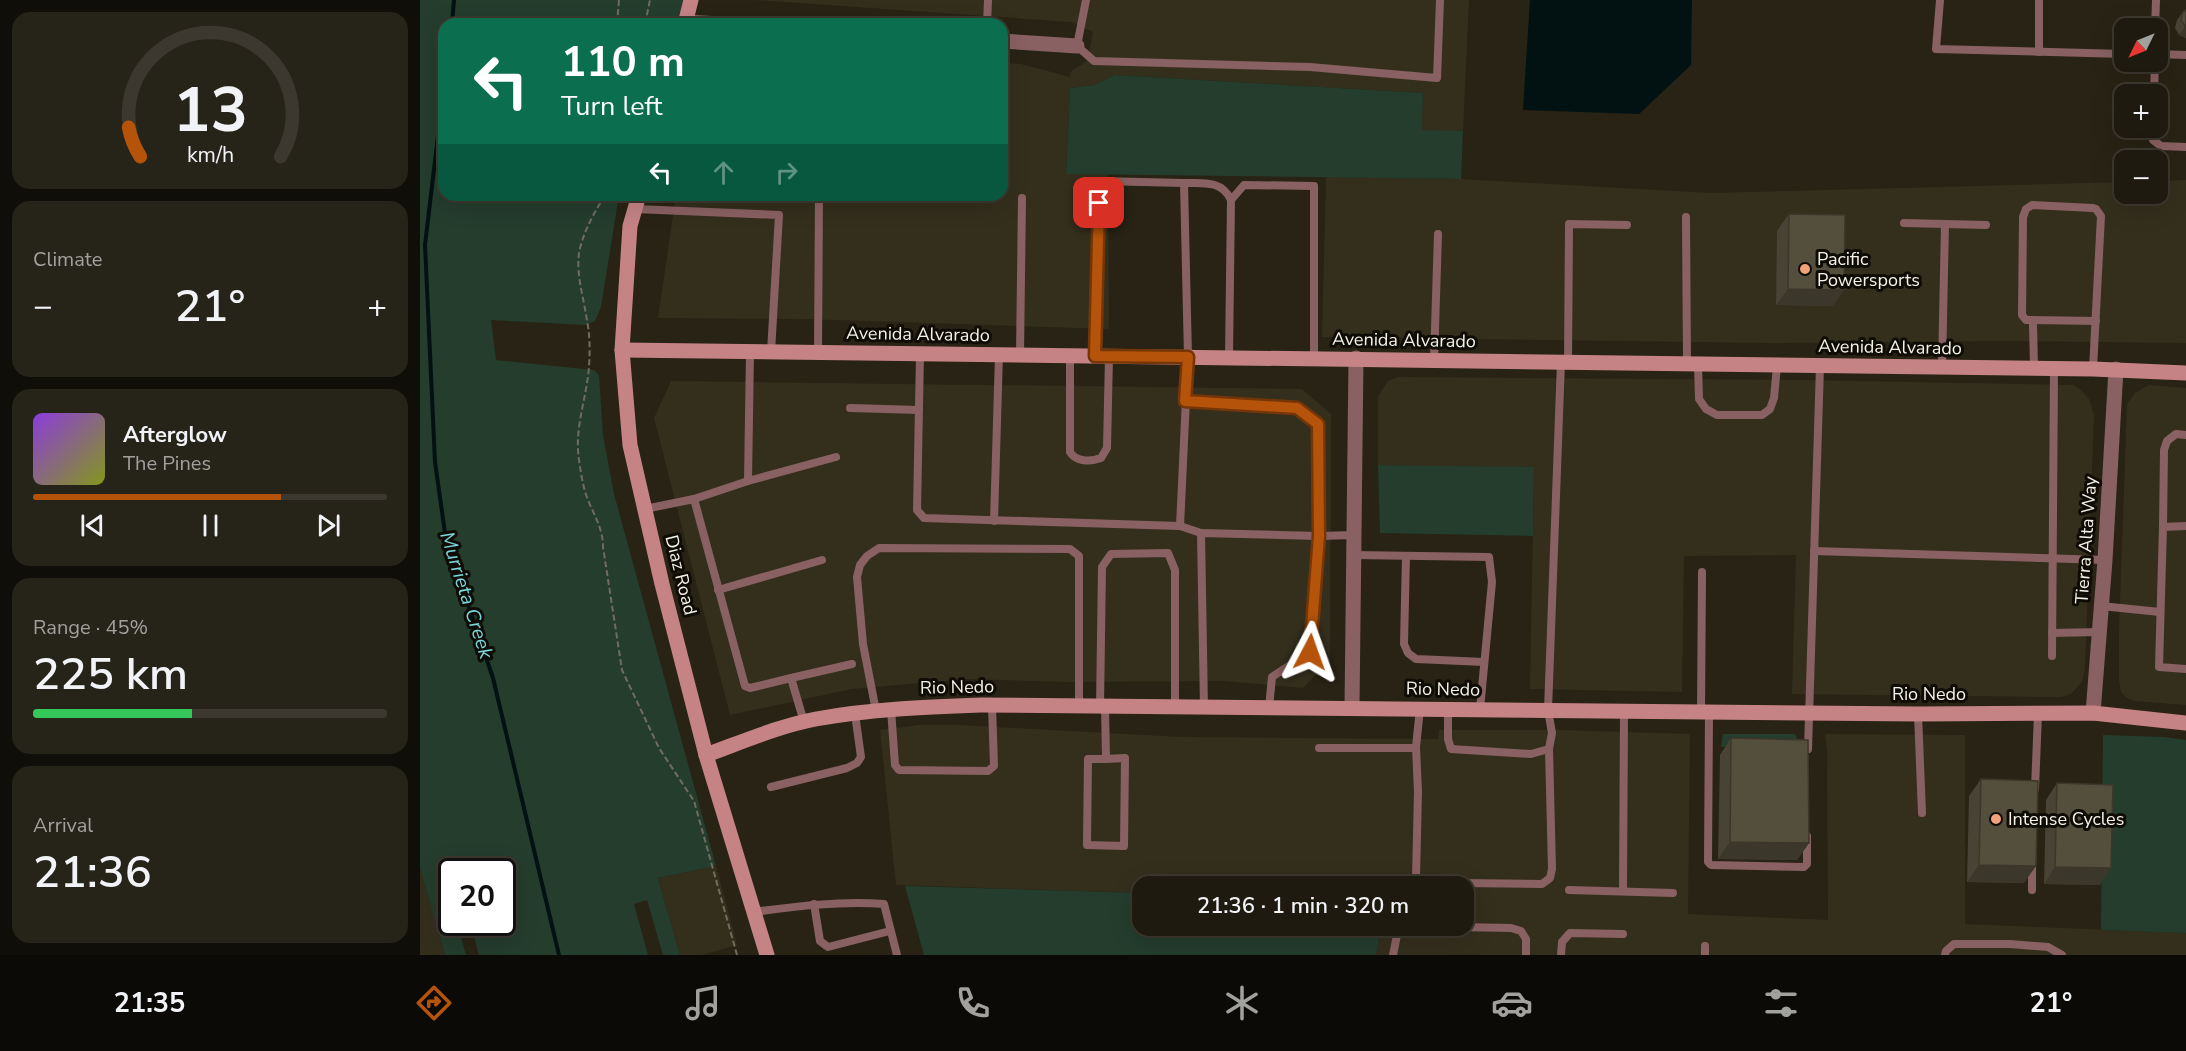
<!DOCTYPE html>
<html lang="en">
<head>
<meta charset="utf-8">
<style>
	body { margin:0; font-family:"Nunito Sans",sans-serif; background:#262318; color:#f1f3f6; height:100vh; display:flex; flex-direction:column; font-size:22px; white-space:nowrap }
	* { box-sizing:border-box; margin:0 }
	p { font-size:20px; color:#a1a19e }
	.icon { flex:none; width:33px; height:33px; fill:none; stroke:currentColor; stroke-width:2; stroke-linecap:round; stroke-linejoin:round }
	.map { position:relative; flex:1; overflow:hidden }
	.drawer { display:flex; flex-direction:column; gap:12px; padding:12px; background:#100e08; width:420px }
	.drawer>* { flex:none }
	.top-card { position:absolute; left:18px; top:18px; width:570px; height:183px; border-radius:18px; box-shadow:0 6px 24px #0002,0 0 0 2px #3c382f; background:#0b6e4f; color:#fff; overflow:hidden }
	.needle { width:39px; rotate:227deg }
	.controls { position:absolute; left:1694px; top:18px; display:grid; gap:12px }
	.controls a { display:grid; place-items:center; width:54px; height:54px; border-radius:12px; background:#1e1a0f; box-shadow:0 6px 24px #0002,0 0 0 2px #3c382f; font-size:30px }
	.speed { position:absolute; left:18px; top:858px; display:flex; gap:12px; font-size:30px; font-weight:700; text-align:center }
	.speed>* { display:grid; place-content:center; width:78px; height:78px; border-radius:50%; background:#1e1a0f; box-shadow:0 6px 24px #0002,0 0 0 2px #3c382f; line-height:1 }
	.speed .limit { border:3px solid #111; border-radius:9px; background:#fff; color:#111 }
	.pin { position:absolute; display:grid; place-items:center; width:51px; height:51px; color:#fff; margin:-26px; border-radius:12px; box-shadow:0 3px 9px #0006 }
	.me { position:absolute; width:66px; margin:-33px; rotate:4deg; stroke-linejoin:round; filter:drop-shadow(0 0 4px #0008) }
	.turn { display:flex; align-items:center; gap:21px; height:126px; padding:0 24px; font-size:27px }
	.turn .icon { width:78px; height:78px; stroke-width:2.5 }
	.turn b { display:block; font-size:42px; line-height:51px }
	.lanes { display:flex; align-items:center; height:57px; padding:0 24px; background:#0003; justify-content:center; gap:30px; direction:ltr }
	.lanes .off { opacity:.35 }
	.big { font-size:45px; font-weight:600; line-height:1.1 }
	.drawer .tile { flex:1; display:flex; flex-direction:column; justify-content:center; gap:9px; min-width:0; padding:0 21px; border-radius:18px; background:#262318 }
	.drawer .dial { align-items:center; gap:0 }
	.dial svg { height:156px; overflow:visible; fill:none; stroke:#3c382f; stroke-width:7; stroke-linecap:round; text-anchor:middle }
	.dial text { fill:#f1f3f6; stroke:none }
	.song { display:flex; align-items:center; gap:18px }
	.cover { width:72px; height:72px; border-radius:9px; background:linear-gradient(135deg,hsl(270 70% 55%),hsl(70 70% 35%)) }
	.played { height:6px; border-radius:3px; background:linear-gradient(90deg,#b45309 70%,#3c382f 70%) }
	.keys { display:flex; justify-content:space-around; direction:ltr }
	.heat { display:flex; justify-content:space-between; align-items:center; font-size:33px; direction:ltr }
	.charge { height:9px; border-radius:4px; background:linear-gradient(90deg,#34c759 45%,#3c382f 0) }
	.trip { position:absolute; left:712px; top:876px; width:342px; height:60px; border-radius:18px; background:#1e1a0f; box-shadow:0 6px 24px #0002,0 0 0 2px #3c382f; font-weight:600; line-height:60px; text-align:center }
	.menu { display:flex; height:96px; justify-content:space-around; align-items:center; background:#0c0a06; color:#a1a19e }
	.menu .icon { width:42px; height:42px }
	.menu .current { color:#b45309 }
	.menu b { font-size:27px; color:#f1f3f6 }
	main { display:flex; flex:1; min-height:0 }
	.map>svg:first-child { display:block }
	.industrial { fill:#342e1d }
	.green { fill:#243d2d }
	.water { fill:#021112 }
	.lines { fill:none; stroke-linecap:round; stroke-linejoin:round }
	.stream { stroke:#021112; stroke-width:4 }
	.path { stroke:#706c5f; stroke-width:2; stroke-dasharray:6 3; stroke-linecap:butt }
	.lane { stroke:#8a6162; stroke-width:8 }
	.street { stroke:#8a6162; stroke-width:15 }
	.secondary { stroke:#c58386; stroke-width:15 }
	.wall { fill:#484334 }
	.shaded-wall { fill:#3b372b }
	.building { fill:#544e3d; stroke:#3b372b; stroke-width:1.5 }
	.route-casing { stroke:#753606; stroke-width:15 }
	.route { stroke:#b45309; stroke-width:10 }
	.poi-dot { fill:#f1a27b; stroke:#0f0c06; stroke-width:2 }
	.labels { text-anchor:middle; stroke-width:6; stroke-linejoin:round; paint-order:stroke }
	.poi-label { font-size:18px; fill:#f4f1e7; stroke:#0f0c06; text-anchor:start }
	.street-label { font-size:18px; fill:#f4f1e7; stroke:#0f0c06 }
	.water-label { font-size:20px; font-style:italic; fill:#79d7dc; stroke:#0f0c06 }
</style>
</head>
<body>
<main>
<section class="drawer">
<div class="tile dial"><svg viewBox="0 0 100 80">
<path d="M14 69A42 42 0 1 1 86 69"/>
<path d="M14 69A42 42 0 0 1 8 54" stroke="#b45309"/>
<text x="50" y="56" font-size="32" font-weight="700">13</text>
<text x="50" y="72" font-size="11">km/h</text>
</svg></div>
<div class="tile"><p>Climate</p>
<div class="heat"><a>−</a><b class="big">21°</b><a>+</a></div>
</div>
<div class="tile">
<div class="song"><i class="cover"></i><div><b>Afterglow</b><p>The Pines</p></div></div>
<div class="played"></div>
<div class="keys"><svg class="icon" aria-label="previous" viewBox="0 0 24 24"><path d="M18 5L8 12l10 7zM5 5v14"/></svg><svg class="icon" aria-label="pause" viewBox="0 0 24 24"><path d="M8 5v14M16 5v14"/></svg><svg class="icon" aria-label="next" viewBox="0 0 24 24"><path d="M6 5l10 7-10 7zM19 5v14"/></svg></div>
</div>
<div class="tile"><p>Range · 45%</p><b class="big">225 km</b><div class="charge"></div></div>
<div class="tile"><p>Arrival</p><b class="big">21:36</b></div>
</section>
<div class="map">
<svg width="1766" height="955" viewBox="0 0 1766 955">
	<rect width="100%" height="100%" fill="#282314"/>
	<g class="industrial">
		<polygon points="334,0 1049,0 1043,131 1002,131 1003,93 695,75 674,85 650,88 646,174 688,174 689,329 385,319 238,318 256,195 582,195 582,63 601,64 650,77 650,72 667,61 673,32 651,22"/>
		<polygon points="906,177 1041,179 1290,193 1704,182 1704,194 1737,194 1737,181 1766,180 1766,343 1583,341 1352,343 902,337"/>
		<polygon points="978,377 1381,380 1653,385 1660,389 1669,399 1674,415 1665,669 1662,682 1651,694 1641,697 1372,694 1376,555 1264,556 1262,692 1110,689 1114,468 958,465 958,396 968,381"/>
		<polygon points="251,381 882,389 911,414 910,660 883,688 804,681 646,682 547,679 432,689 310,715 234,418"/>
		<polygon points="1729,385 1766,388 1766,705 1714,701 1707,698 1701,692 1699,681 1699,629 1707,404 1715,393"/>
		<polygon points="499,725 539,725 761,737 1018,739 1019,730 1142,730 1270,734 1268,914 1408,920 1407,751 1405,734 1545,735 1545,924 1766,933 1766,955 956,955 961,926 1044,926 1044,886 723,886 723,893 476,885 460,730"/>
		<polygon points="296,866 317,945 282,955 260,955 238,878"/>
		<polygon points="0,867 1,867 25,955 0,955"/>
	</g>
	<g class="green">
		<polygon points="0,0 264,0 259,24 24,24 24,195 199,195 181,307 175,321 165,325 71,320 76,360 174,370 179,375 183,435 194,494 296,866 238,878 260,955 243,955 227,900 214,904 228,955 59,955 50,923 82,922 82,872 36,872 35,869 23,874 31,904 32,922 37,923 46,955 25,955 0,867"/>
		<polygon points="695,75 1003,93 1002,130 1043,131 1041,179 646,174 650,88 674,85"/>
		<polygon points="958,465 1114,467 1113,536 960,533"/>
		<polygon points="1303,734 1375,734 1378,741 1301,747"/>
		<polygon points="1683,735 1744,737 1766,740 1766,933 1681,930"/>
		<polygon points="485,886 723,893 723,926 961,926 956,955 504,955"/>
	</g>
	<polygon class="water" points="1110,0 1272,0 1271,65 1219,114 1103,110"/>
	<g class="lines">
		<g class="stream">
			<polyline points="32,24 34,0"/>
			<polyline points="24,85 5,245 15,462 26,540 73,678 139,955"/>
		</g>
		<g class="path">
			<polyline points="197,24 199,0"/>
			<polyline points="225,24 230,0"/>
			<path d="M185,195C174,213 163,232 159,253C156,276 164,298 167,321C170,335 170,351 169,366C167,398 154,427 159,460C161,473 163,488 168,500C175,517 183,529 183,547L202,670L239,748L274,801L317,955"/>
		</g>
		<g class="lane">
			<polyline points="666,0 657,46 674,61 890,67 1017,78 1020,0"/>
			<polyline points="1520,0 1516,49 1704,54"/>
			<polyline points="1619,0 1619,52"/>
			<polyline points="567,24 568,0"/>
			<polyline points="1735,28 1736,0"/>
			<polyline points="1737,54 1766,55"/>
			<polyline points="1734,94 1735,62"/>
			<polyline points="1733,128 1733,140 1741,146 1766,147"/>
			<path d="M764,183C783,183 802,180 811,200L809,357"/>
			<polyline points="811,200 824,185 894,186 894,358"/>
			<polyline points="215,209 359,215 351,352"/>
			<polyline points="1266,217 1267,364"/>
			<polyline points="1484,223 1566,225"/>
			<polyline points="1612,320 1676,321"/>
			<polyline points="330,352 328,481 274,499 325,686 330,688 371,678 384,722"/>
			<polyline points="398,353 399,195"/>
			<polyline points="500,354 497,510 504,518 760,526"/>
			<polyline points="600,355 602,198"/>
			<path d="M650,355V452C656,462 670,462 681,458L687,448L689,356"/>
			<polyline points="675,356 679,181 764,183 768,357 760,526 781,533"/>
			<polyline points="1014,361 1018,234"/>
			<polyline points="1148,363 1149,224 1207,225"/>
			<polyline points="1278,364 1279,399 1286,409 1297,415 1342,415 1350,409 1354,398 1357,365"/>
			<polyline points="1522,367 1525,224"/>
			<polyline points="1614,368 1613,324 1612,320 1606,320 1602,315 1603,217 1606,209 1612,205 1673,208 1676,209 1681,216 1673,369"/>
			<polyline points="765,401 877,408 898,424 899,536 933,535"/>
			<polyline points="430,408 499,410"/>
			<polyline points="328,481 416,457"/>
			<polyline points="225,509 274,499"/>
			<polyline points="574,521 579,355"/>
			<polyline points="1766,526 1743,527 1739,667 1766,669"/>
			<polyline points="1743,527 1744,450 1747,441 1756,434 1766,435"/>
			<polyline points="1394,551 1685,560"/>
			<polyline points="933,555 1069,557 1072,582 1060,709"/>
			<polyline points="986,556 984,644 988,653 996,659 1064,662"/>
			<polyline points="298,590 402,560"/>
			<polyline points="1681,606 1740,612"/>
			<polyline points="1632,633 1679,632"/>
			<polyline points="1632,656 1634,369"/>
			<polyline points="371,678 432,664"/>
			<polyline points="680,707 682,567 691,554 748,553 755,570 755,708"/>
			<polyline points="685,707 686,759 705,758 704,846 667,845 668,759 686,759"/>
			<polyline points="784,708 781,533 899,536 890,652 852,677 849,708"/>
			<polyline points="471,709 475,765 479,770 568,771 574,766 572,705"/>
			<polyline points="1028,709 1028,739 1031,749 1111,754 1129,749 1132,733 1128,710 1141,362"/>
			<polyline points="456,711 443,644 437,577 440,565 447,556 459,548 650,549 659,556 659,707"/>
			<polyline points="1281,712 1282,572"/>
			<polyline points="1289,712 1288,862 1291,865 1384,867 1387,864 1387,836"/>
			<polyline points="1498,714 1502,813"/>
			<polyline points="899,748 996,748"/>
			<polyline points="1388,749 1400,366"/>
			<polyline points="351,787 427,768 437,763 441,757 435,714"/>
			<polyline points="1615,789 1618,713"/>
			<polyline points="903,879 996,878 998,792 996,747 1000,708"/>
			<polyline points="1040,883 1122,884 1130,878 1132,869 1129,749"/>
			<polyline points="1149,890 1253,893"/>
			<polyline points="1612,890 1612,864"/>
			<polyline points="1203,891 1204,711"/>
			<polyline points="394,904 400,941 408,947 470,931"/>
			<path d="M334,912C377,906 420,901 464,904L477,955"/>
			<polyline points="983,926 1091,928 1101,931 1106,939 1106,955"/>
			<polyline points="973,955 978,930 982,926"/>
			<polyline points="1141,955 1142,942 1150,933 1203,934"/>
			<polyline points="1285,955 1285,946"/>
			<polyline points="1525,955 1526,951 1534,944 1590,944 1628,947 1642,955"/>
		</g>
		<g class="street">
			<polyline points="265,22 301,24"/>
			<polyline points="582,41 657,46"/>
			<polyline points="932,708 936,358"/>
			<polyline points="1673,713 1685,560 1696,369"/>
		</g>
		<g class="secondary">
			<polyline points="265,24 271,0"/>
			<polyline points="219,195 210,226 202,350 210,445 242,584 286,755 347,955"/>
			<polyline points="202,350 1673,369 1766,373"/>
			<path d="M286,755C322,742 359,726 396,719C451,709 507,707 562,705L1498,714L1673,713L1766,723"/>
		</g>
	</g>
	<g class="wall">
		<polygon points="1763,12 1766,38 1759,35 1755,28 1757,20"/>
		<polygon points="1369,214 1413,306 1356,305 1357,231"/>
		<polygon points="1311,738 1389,843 1377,860 1298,859 1300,755"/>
		<polygon points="1561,779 1604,883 1547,882 1549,796"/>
		<polygon points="1637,783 1680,885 1624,884 1626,800"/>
	</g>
	<g class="shaded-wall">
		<polygon points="1765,27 1766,27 1766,38 1759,35"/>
		<polygon points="1368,289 1424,290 1413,306 1356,305"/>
		<polygon points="1310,842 1389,843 1377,860 1298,859"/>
		<polygon points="1559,865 1616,866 1604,883 1547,882"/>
		<polygon points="1635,867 1691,868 1680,885 1624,884"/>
	</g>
	<g class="building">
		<polygon points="1766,10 1766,27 1761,20 1763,12"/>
		<polygon points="1369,214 1425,215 1424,290 1368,289"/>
		<polygon points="1311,738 1388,740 1389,843 1310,842"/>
		<polygon points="1561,779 1618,781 1616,866 1559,865"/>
		<polygon points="1637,783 1693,785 1691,868 1635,867"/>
	</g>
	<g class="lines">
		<g class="route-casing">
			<polyline id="route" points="679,203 675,356 768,357 765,401 877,408 898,424 899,536 890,652"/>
		</g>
		<use href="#route" class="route"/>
	</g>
	<g class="poi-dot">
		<circle cx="1385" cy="269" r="6"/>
		<circle cx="1576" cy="819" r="6"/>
	</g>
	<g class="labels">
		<g class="poi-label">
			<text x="1397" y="265">Pacific<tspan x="1397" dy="21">Powersports</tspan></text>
			<text x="1588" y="825">Intense Cycles</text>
		</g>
		<g class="street-label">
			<text transform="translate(498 334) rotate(1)" y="6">Avenida Alvarado</text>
			<text transform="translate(984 340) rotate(1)" y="6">Avenida Alvarado</text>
			<text transform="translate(1470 347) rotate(1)" y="6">Avenida Alvarado</text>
			<text transform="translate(1666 540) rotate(-86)" y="6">Tierra Alta Way</text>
			<text transform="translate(261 575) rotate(76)" y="6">Diaz Road</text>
			<text transform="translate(537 687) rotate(-1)" y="6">Rio Nedo</text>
			<text transform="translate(1023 689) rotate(1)" y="6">Rio Nedo</text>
			<text x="1509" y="700">Rio Nedo</text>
		</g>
		<g class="water-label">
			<text transform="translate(47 595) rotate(72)" y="7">Murrieta Creek</text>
		</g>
	</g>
</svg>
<div class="controls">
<a><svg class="needle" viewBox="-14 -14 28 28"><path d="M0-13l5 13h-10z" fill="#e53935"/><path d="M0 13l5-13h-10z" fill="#a1a19e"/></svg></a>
<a>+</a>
<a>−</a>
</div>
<div class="speed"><div class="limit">20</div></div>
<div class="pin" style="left:679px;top:203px;background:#d93025"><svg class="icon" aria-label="arrive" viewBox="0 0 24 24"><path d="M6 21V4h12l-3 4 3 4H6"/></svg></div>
<svg class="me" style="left:890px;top:652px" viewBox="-20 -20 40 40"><path d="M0-17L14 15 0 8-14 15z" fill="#b45309" stroke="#fff" stroke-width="4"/></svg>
<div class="trip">21:36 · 1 min · 320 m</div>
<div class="top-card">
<div class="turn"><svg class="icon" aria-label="left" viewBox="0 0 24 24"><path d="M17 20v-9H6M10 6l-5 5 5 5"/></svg><div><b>110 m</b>Turn left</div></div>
<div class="lanes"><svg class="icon" aria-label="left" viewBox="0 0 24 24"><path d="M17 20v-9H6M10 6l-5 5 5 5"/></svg><svg class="icon off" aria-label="ahead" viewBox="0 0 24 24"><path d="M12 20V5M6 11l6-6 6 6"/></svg><svg class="icon off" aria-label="right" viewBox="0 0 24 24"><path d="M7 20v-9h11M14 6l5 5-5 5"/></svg></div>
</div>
</div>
</main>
<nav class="menu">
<b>21:35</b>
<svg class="icon current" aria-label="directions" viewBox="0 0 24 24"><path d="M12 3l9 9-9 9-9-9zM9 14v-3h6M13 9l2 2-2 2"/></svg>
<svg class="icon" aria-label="music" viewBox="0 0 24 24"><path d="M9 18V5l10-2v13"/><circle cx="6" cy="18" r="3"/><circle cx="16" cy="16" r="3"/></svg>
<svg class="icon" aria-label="phone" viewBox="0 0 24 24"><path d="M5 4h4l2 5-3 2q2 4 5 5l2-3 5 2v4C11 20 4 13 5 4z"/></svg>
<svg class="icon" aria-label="climate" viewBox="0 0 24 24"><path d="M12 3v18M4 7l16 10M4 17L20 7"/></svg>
<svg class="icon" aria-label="car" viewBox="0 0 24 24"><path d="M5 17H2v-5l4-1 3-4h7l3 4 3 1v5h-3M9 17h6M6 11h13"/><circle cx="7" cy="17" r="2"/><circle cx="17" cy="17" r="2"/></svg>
<svg class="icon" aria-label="filters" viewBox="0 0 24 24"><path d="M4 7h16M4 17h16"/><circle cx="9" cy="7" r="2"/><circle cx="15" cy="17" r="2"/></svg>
<b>21°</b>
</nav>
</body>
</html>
